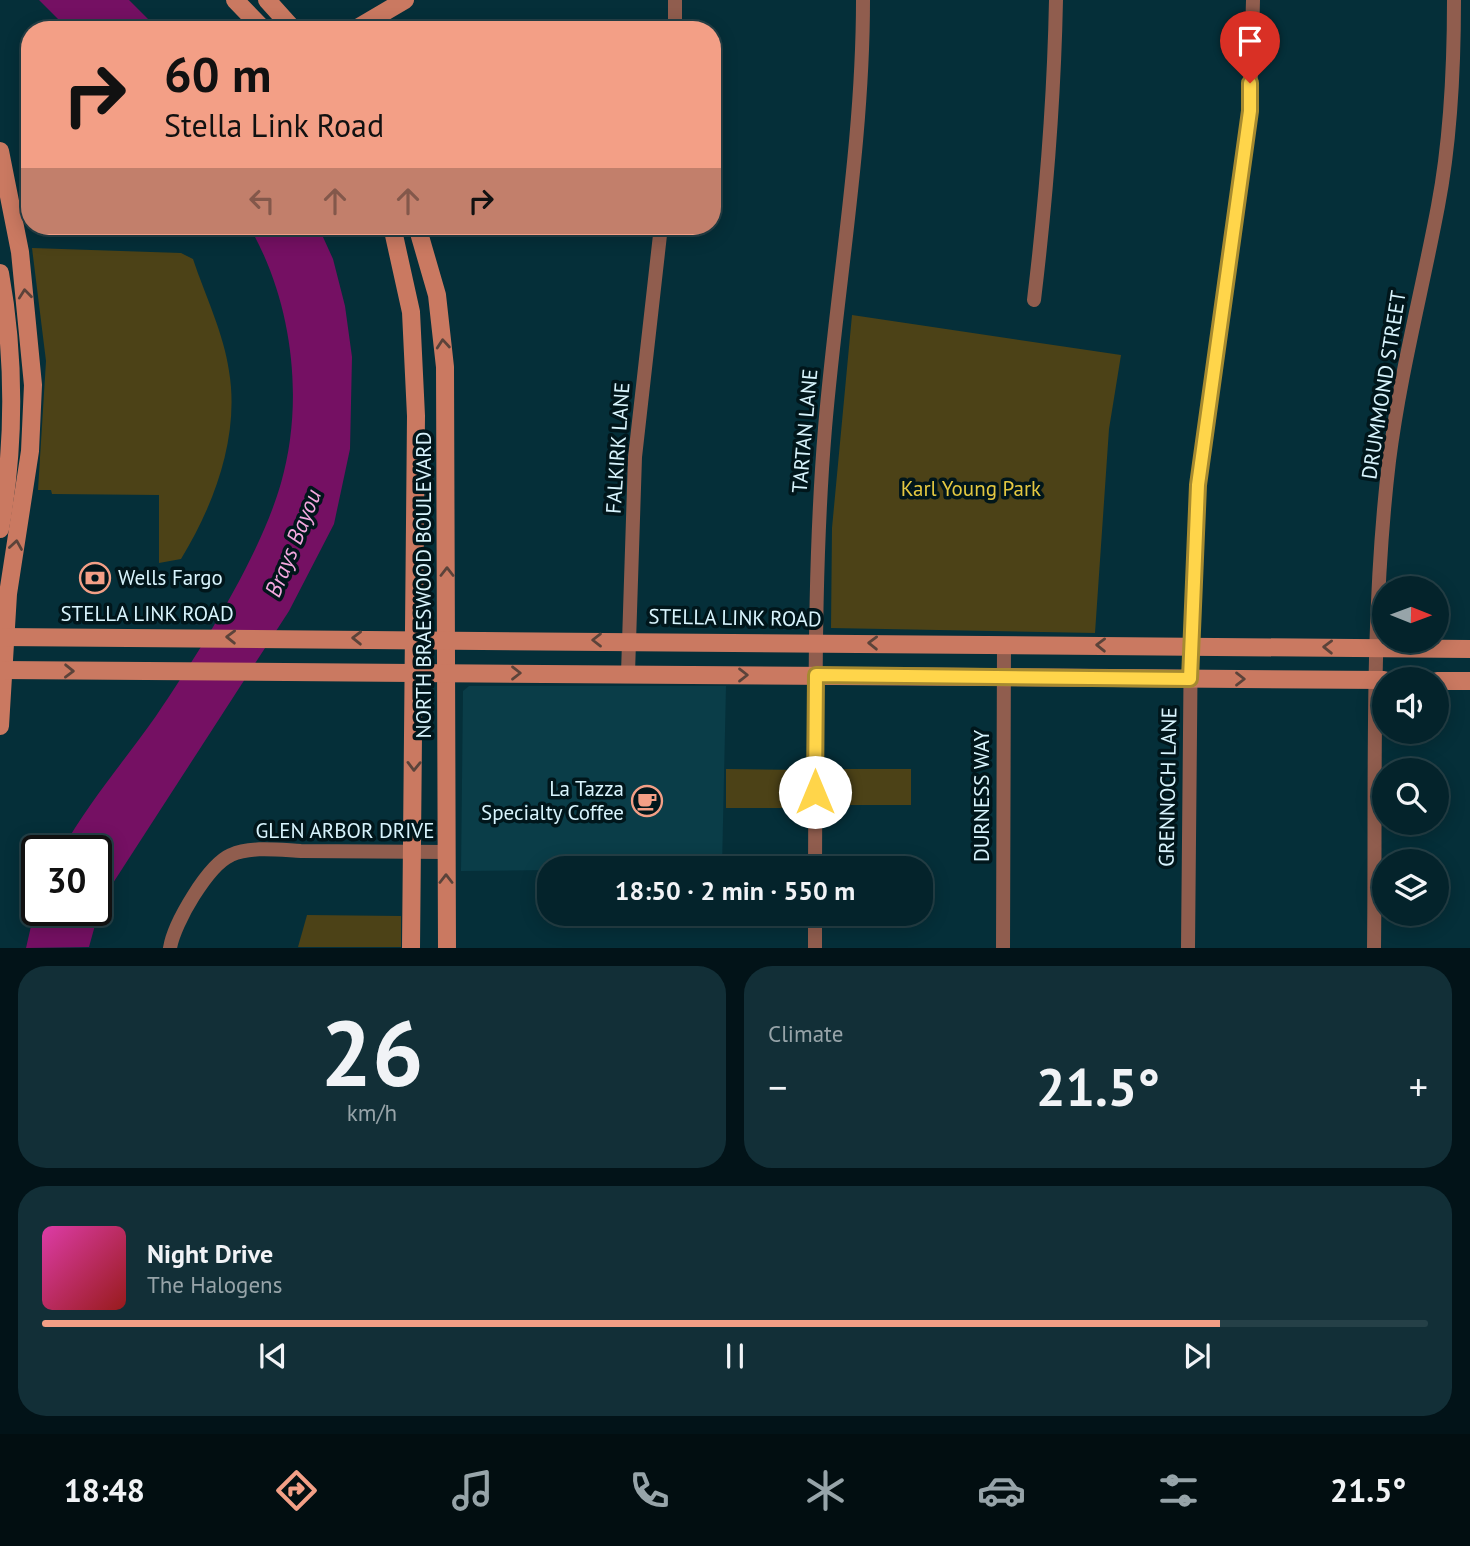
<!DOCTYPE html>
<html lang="en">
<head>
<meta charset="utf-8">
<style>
	body { margin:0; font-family:"PT Sans",sans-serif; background:#122f37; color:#f1f3f6; height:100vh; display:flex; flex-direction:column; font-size:26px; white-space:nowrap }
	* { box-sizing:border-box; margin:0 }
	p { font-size:23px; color:#97a4a9 }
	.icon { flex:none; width:38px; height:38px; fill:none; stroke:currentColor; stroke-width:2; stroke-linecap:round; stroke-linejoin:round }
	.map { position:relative; height:948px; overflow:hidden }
	.panel { display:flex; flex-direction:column; gap:18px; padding:18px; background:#021318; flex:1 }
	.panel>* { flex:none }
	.guide { position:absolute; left:21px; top:21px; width:700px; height:214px; border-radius:28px; box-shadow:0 4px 18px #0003,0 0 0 2px #254047; background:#f39f86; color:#111; overflow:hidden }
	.needle { width:46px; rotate:91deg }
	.buttons { position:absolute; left:1372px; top:576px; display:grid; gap:14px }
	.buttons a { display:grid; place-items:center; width:77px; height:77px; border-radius:50%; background:#04232b; box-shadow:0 4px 18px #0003,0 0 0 2px #254047; font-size:35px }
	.speed { position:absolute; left:21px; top:835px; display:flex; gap:14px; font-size:35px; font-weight:700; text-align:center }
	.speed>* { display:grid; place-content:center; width:91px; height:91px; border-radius:50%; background:#04232b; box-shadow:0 4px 18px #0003,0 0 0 2px #254047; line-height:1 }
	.speed .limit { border:4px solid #111; border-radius:10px; background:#fff; color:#111 }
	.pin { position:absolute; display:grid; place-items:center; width:60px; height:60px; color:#fff; margin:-72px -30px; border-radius:50% 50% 50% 0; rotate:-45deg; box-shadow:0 0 7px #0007 }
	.pin .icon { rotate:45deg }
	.me { position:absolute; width:77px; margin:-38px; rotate:0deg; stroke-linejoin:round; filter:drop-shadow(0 0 5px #0008) }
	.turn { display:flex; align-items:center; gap:24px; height:147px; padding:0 28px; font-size:32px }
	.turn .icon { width:91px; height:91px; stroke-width:2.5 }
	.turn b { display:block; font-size:49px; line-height:60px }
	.lanes { display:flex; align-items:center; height:66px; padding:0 28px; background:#0003; justify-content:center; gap:35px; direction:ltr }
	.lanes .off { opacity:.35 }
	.big { font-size:52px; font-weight:700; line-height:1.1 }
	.panel .tile { flex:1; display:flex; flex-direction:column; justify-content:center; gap:10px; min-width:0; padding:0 24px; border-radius:28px; background:#122f37 }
	.panel .dial { align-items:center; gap:0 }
	.dial b { font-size:91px; line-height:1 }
	.song { display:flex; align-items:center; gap:21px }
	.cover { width:84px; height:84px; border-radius:10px; background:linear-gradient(135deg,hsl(320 70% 55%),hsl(0 70% 35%)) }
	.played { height:7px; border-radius:4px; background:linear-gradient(90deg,#f39f86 85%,#254047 85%) }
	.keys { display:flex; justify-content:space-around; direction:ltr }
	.heat { display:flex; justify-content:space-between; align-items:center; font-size:38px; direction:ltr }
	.panel .tiles { flex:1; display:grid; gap:18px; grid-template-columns:1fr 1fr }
	.tile:last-child { grid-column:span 2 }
	.trip { position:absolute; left:537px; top:856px; width:396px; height:70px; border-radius:28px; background:#04232b; box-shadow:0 4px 18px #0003,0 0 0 2px #254047; font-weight:700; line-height:70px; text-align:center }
	.tabs { display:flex; height:112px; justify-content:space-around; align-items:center; background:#020e11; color:#97a4a9 }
	.tabs .icon { width:49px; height:49px }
	.tabs .current { color:#f39f86 }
	.tabs b { font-size:32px; color:#f1f3f6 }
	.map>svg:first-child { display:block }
	.built { fill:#0a3d48 }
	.green { fill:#4c4217 }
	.water { fill:#751063 }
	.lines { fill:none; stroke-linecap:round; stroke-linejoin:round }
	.street { stroke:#905d4e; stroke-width:14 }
	.secondary { stroke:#ca7961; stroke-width:18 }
	.oneway { stroke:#5b433a }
	.route-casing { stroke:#a68a30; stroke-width:18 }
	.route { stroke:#ffd54a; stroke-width:12 }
	.labels { text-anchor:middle; stroke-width:7; stroke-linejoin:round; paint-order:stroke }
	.street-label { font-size:21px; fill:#d8f4fd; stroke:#01161b }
	.park-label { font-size:21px; fill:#e4c841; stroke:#01161b }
	.poi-label { font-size:21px; fill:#d8f4fd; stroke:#01161b; text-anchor:start }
	.water-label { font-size:23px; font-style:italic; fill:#f4a8df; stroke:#01161b }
</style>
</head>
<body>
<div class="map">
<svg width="1470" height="948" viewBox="0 0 1470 948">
	<rect width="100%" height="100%" fill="#052f39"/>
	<polygon class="built" points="469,686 726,686 722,868 461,871 463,691"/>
	<g class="green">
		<path d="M32,248L181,253L193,259C205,295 224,334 229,371C240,436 214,505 181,559L159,563V495L52,494L51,490H38L46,361Z"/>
		<polygon points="852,315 1121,355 1109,429 1095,633 831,628 832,528"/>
		<polygon points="726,769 806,770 805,808 726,808"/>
		<rect x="827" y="769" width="84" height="36"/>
		<polygon points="307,915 401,916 401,947 298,947"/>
	</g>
	<g class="water">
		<polygon points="39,0 129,0 159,30 69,30"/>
		<path d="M249,226H318L333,259L345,306L352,357L350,449L334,524L289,611L102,900L89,947L26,948L37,900V910H96V850H62C88,803 125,760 156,716C200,651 260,557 281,483C305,399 292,300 249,226Z"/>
	</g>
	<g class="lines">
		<g class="street">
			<polyline points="675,30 675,0"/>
			<path d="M1034,300C1046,200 1054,101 1056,0"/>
			<polyline points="628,673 635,457 661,226"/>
			<path d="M815,868C816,721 813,574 825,428C837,285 863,144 863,0"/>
			<path d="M170,948C174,923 208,865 231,855C250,846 280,850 301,851C349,851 398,852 446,852"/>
			<polyline points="815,948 815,914"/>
			<polyline points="1003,948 1004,644"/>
			<polyline points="1188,948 1191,625 1198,485 1250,111 1253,0"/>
			<path d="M1374,948C1376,786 1370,621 1389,461C1400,374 1422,291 1438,206C1451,138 1454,69 1454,0"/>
		</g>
		<g class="secondary">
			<polyline points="235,0 264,30"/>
			<polyline points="267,0 294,30"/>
			<polyline points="354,30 405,0"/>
			<polyline points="0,151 20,252 33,385 30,451 8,594 0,726"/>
			<polyline points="392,226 411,312 416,416 411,948"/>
			<polyline points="417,226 437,295 445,367 447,948"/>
			<path d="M0,273C15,356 15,446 0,529"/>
			<polyline points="0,637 1470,649"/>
			<polyline points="0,670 1384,680"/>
			<polyline points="1437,681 1470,681"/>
		</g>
	</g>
	<defs><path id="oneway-chevron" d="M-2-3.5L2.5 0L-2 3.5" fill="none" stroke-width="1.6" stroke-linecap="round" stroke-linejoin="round" transform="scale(1.75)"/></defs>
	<g class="oneway">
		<use href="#oneway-chevron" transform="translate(25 294) rotate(-96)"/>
		<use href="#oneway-chevron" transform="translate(443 344) rotate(-95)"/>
		<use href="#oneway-chevron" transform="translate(16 545) rotate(-81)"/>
		<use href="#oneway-chevron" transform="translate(447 572) rotate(-90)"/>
		<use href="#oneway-chevron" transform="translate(231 637) rotate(-179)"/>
		<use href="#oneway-chevron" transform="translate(357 638) rotate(-179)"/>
		<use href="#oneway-chevron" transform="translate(597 640) rotate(180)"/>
		<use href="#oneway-chevron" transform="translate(873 643) rotate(-179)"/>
		<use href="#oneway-chevron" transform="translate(1101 645) rotate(-179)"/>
		<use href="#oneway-chevron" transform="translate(1328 647) rotate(-179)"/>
		<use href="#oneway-chevron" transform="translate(69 671) rotate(1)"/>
		<use href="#oneway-chevron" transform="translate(516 673)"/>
		<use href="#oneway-chevron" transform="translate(743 675)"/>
		<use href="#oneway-chevron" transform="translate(1240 679)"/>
		<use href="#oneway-chevron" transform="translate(414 766) rotate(91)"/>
		<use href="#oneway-chevron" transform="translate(446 879) rotate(-90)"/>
	</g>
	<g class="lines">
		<g class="route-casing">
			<polyline id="route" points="815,792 816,675 1190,679 1198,485 1250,111 1250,83"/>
		</g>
		<use href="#route" class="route"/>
	</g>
	<defs>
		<g id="bank-ring" transform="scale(1.575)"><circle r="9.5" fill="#01161b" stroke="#f39f86" stroke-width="1.5"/><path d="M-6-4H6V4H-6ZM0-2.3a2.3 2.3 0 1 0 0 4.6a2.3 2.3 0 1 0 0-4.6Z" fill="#f39f86"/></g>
		<g id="cafe-ring" transform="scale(1.575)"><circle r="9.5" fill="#01161b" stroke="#f39f86" stroke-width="1.5"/><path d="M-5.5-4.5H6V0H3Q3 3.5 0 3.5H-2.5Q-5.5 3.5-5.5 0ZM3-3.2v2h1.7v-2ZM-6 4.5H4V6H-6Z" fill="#f39f86"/></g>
	</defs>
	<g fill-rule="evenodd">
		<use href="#bank-ring" x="95" y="578"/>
		<use href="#cafe-ring" x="647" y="801"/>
	</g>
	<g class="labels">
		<g class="street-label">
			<text transform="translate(1384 385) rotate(-81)" y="7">DRUMMOND STREET</text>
			<text transform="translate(805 431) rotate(-85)" y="7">TARTAN LANE</text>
			<text transform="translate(618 448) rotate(-86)" y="7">FALKIRK LANE</text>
			<text transform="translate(424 585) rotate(-90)" y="7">NORTH BRAESWOOD BOULEVARD</text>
			<text x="147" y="621">STELLA LINK ROAD</text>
			<text transform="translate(735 618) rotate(1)" y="7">STELLA LINK ROAD</text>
			<text transform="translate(1168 787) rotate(-89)" y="7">GRENNOCH LANE</text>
			<text transform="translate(982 796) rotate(-90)" y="7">DURNESS WAY</text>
			<text x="345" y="838">GLEN ARBOR DRIVE</text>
		</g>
		<g class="park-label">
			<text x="971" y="496">Karl Young Park</text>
		</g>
		<g class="poi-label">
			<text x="118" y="585">Wells Fargo</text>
			<text x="624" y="796" text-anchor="end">La Tazza<tspan x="624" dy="24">Specialty Coffee</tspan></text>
		</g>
		<g class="water-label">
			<text transform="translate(293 543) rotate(-68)" y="8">Brays Bayou</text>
		</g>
	</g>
</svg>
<div class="buttons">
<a><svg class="needle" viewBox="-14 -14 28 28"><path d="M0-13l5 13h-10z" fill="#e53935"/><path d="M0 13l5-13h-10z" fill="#97a4a9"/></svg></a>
<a><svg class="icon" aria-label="sound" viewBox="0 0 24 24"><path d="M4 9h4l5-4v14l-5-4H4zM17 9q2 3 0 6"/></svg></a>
<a><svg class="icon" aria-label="search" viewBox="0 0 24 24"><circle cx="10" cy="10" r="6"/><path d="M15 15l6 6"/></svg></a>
<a><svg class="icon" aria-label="layers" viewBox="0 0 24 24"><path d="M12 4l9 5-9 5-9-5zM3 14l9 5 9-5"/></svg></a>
</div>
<div class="speed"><div class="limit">30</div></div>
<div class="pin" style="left:1250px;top:83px;background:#d93025"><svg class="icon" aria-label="arrive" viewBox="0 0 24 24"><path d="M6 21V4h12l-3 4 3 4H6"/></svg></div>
<svg class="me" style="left:815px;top:792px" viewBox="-20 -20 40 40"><circle r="19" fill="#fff"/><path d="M0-13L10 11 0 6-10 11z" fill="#ffd54a"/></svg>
<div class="trip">18:50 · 2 min · 550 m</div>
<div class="guide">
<div class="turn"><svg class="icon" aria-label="right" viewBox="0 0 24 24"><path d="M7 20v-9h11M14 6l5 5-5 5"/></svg><div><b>60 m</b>Stella Link Road</div></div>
<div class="lanes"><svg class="icon off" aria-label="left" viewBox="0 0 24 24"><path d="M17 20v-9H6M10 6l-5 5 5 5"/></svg><svg class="icon off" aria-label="ahead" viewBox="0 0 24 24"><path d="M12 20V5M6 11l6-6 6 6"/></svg><svg class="icon off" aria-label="ahead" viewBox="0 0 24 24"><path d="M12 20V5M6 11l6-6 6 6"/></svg><svg class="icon" aria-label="right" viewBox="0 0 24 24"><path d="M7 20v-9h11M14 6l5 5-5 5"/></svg></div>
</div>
</div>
<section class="panel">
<div class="tiles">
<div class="tile dial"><b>26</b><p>km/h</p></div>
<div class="tile"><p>Climate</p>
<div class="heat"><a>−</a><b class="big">21.5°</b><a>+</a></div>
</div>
<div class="tile">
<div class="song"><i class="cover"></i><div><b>Night Drive</b><p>The Halogens</p></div></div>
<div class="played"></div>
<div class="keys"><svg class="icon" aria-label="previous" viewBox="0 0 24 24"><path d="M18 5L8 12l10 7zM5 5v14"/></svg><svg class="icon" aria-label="pause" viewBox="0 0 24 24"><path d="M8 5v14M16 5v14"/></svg><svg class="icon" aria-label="next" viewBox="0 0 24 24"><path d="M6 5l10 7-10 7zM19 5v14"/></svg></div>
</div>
</div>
</section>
<nav class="tabs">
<b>18:48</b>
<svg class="icon current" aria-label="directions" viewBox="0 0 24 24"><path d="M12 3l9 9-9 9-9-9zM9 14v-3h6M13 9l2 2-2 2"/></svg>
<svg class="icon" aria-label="music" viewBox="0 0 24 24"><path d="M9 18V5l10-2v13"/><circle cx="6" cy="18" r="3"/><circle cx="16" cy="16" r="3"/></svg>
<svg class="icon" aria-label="phone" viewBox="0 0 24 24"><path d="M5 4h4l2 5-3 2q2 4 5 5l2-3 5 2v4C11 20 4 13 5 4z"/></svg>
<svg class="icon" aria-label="climate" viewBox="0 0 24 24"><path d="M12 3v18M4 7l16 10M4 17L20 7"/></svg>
<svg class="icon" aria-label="car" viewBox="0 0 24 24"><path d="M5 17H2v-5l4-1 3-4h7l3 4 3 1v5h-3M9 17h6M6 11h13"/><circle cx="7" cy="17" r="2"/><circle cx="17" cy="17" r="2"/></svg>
<svg class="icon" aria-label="filters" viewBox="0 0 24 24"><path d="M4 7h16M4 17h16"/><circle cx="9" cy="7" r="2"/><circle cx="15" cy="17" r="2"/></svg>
<b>21.5°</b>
</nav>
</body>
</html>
